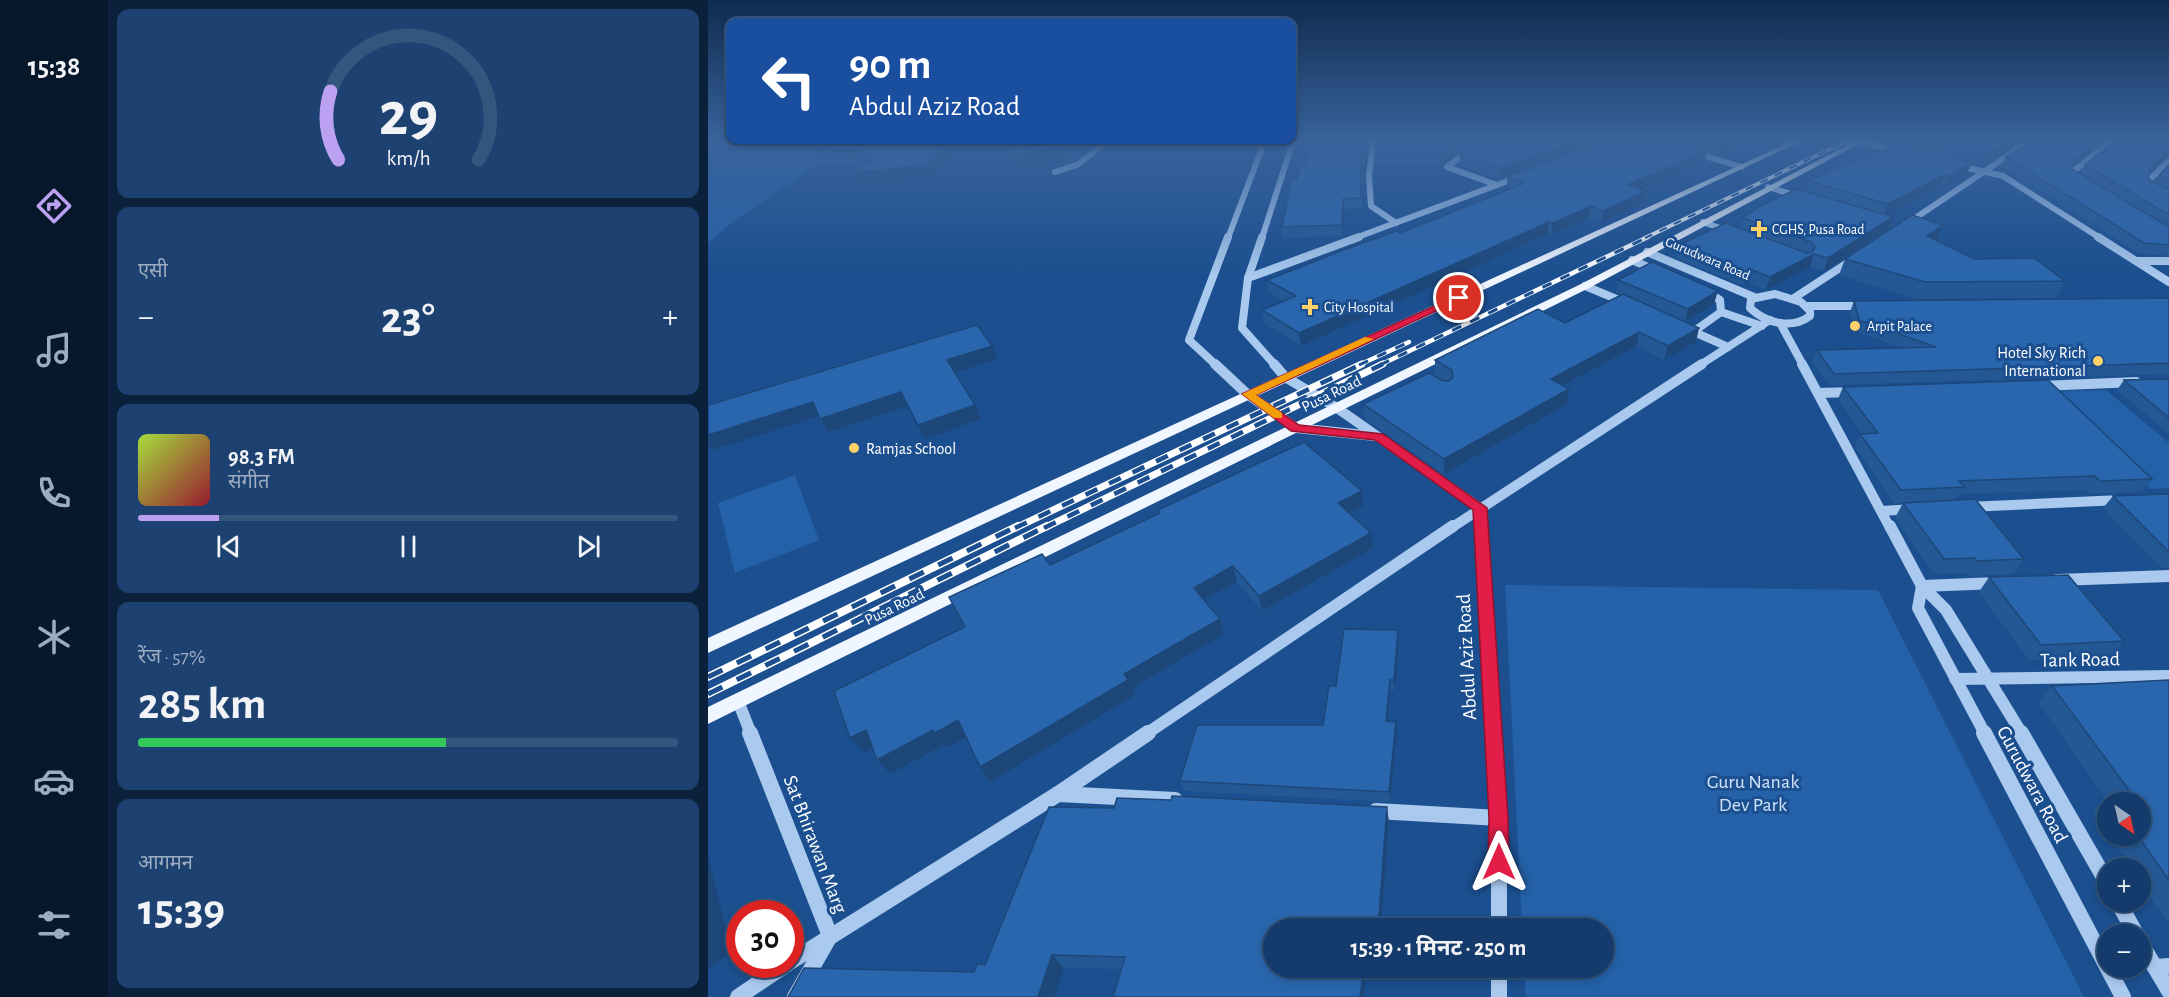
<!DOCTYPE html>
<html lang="hi">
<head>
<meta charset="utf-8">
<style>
	body { margin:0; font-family:"Alegreya Sans","Noto Sans Devanagari",sans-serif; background:#1d4271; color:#f1f3f6; height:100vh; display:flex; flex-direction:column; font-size:22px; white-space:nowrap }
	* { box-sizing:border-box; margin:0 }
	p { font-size:20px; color:#9dadc1 }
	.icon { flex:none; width:33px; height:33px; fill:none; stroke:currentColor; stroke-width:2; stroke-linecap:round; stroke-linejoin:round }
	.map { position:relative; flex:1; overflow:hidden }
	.panel { display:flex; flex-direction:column; gap:9px; padding:9px; background:#0b203b; width:600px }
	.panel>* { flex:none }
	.hud { position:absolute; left:18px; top:18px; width:570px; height:126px; border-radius:12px; box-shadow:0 3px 9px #0003,0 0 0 2px #33557e; background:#1a4fa0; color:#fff; overflow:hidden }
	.needle { width:39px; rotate:146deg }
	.tools { position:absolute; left:1389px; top:792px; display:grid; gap:12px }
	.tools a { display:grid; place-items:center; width:54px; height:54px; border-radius:50%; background:#143b6b; box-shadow:0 3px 9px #0003,0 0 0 2px #33557e; font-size:30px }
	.speed { position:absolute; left:18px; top:900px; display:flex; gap:12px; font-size:30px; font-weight:700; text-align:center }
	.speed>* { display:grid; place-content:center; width:78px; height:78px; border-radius:50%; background:#143b6b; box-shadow:0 3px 9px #0003,0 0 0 2px #33557e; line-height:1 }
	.speed .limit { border:9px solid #d22; background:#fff; color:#111 }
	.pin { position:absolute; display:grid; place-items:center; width:51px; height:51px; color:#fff; margin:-26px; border:3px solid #fff; border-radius:50%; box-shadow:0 2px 6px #0007 }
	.me { position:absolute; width:66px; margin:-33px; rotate:0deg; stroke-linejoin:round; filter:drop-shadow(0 0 4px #0008) }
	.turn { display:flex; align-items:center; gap:21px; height:126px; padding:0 24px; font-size:27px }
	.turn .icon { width:78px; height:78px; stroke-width:2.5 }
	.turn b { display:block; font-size:42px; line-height:51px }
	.big { font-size:45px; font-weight:700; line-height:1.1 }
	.panel .widget { flex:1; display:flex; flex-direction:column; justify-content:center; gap:9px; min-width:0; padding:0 21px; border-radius:12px; background:#1d4271 }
	.panel .dial { align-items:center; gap:0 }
	.dial svg { height:156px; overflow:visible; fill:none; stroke:#33557e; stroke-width:7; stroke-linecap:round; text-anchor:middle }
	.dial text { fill:#f1f3f6; stroke:none }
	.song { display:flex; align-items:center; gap:18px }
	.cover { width:72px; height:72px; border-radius:9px; background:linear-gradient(135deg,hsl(80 70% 55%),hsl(350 70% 35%)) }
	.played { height:6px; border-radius:3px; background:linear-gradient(90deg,#bca0f2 15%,#33557e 15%) }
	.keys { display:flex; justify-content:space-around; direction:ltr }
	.heat { display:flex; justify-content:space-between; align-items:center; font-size:33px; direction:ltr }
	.charge { height:9px; border-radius:4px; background:linear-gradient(90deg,#34c759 57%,#33557e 0) }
	.trip { position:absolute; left:555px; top:918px; width:351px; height:60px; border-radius:30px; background:#143b6b; box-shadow:0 3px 9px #0003,0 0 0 2px #33557e; font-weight:700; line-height:60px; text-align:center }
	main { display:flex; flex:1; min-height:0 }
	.menu { display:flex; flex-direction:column; width:108px; justify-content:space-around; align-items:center; background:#08182b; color:#9dadc1 }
	.menu .icon { width:42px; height:42px }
	.menu .active { color:#bca0f2 }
	.menu b { font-size:27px; color:#f1f3f6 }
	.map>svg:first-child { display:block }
	.green { fill:#2461a8 }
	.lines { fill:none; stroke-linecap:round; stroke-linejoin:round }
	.minor-far4 { stroke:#a9c9ee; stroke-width:6 }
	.minor-far3 { stroke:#a9c9ee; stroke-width:8 }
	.minor-far2 { stroke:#a9c9ee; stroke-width:10 }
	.minor-far1 { stroke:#a9c9ee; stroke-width:12 }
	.minor { stroke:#a9c9ee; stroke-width:16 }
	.major { fill:#f0f6ff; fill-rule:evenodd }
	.rail-far3-casing { stroke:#fff; stroke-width:4 }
	.rail-far2-casing { stroke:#fff; stroke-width:4.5 }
	.rail-far1-casing { stroke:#fff; stroke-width:7 }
	.rail-casing { stroke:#fff; stroke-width:8 }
	.rail-far3 { stroke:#1b4f8f; stroke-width:2; stroke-dasharray:8; stroke-linecap:butt }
	.rail-far2 { stroke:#1b4f8f; stroke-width:3; stroke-dasharray:10; stroke-linecap:butt }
	.rail-far1 { stroke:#1b4f8f; stroke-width:4.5; stroke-dasharray:13; stroke-linecap:butt }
	.rail { stroke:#1b4f8f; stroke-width:5; stroke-dasharray:16; stroke-linecap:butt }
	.wall { fill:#245895 }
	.shaded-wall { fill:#1d4779 }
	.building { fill:#2a66ad; stroke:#1d4779; stroke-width:1.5 }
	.route { fill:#e11d48; stroke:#92132f; stroke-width:1.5 }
	.slow { fill:#f59e0b }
	.poi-dot { fill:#ffd166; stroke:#1b4f8f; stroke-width:2 }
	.labels { text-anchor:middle; stroke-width:6; stroke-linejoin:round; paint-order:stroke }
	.far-poi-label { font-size:14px; fill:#fff; stroke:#1b4f8f; text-anchor:start }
	.far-street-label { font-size:14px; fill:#fff; stroke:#1b4f8f }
	.poi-label { font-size:16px; fill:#fff; stroke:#1b4f8f; text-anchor:end }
	.street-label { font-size:16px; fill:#fff; stroke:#1b4f8f }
	.near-street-label { font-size:20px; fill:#fff; stroke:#1b4f8f }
	.near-park-label { font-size:20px; fill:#cfe3fa; stroke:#1b4f8f }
</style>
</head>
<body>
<main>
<nav class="menu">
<b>15:38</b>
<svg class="icon active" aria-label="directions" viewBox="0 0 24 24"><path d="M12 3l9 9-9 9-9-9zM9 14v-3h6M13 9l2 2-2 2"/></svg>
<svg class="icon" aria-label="music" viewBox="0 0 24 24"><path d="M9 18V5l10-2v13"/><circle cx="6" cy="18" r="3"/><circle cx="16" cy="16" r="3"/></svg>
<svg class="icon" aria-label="phone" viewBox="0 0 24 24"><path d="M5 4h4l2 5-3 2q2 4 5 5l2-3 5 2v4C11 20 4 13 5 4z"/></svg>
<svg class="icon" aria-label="climate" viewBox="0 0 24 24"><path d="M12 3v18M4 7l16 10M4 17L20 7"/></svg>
<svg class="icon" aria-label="car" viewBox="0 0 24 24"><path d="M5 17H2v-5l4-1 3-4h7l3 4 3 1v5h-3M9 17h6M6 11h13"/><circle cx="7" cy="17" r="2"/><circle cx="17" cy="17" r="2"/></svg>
<svg class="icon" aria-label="filters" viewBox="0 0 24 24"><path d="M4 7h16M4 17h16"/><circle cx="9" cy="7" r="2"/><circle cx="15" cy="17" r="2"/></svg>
</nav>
<section class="panel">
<div class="widget dial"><svg viewBox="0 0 100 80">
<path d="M14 69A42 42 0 1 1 86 69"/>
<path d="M14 69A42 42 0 0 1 10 34" stroke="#bca0f2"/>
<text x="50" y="56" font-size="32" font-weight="700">29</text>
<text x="50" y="72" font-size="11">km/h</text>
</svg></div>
<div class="widget"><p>एसी</p>
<div class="heat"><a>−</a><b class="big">23°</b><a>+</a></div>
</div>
<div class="widget">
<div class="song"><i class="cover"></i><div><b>98.3 FM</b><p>संगीत</p></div></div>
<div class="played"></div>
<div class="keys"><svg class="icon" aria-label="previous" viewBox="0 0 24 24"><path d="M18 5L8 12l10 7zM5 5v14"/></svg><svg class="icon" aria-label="pause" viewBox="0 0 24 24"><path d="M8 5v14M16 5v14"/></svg><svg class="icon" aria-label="next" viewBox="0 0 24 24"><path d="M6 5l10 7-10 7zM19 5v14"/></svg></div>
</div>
<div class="widget"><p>रेंज · 57%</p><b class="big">285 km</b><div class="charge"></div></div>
<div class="widget"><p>आगमन</p><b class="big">15:39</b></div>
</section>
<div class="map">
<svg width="1461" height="997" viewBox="0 0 1461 997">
	<rect width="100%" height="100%" fill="#1b4f8f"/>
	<g class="green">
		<polygon points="0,138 146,140 24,222 0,243"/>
		<polygon points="1398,390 1461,443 1461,488 1443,489 1338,392"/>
		<polygon points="87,475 111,540 27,573 10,503"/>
		<polygon points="797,585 1170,590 1376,997 818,997 816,968 896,968 896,928 814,928"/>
	</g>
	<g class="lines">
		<g class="minor-far4">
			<polyline points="666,138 661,175 663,206 688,223"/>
			<polyline points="768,138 770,145"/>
			<polyline points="1066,138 1085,143"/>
			<polyline points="1151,141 1191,151"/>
			<polyline points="762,150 739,167 789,185"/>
			<polyline points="984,152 1034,167"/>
			<polyline points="1461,161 1442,179 1440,186 1461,198"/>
			<polyline points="1247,165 1295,176 1392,238"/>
			<polyline points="347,172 369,165 396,144"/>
			<polyline points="1370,180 1363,175 1367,170 1407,138"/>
			<polyline points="1060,187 1093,197"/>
			<polyline points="995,222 1023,232"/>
			<polyline points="1197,225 1326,138"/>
			<polyline points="520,238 557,140"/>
			<polyline points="554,238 586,138"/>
			<polyline points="647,238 813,176"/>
		</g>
		<g class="minor-far3">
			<polyline points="554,237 540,278 534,328 567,365"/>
			<polyline points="1390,237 1461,282"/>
			<polyline points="939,252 1046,297"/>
			<polyline points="924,260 949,271"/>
			<polyline points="1429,261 1461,261"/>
			<polyline points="540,278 651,237"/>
			<polyline points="877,286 918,303"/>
			<path d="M1067,294L1093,302L1102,311V316C1083,330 1058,323 1042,308L1043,299Z"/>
			<polyline points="1086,298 1144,260"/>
			<polyline points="1099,306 1158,306"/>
			<polyline points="1013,312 1054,326"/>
			<polyline points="1072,323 1095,365"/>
			<polyline points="977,328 1020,347"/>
			<polyline points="985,332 1013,312 1012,300 996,290"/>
			<polyline points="508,365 481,340 520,237"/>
			<polyline points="992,365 1062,320"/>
		</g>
		<g class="minor-far2">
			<polyline points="507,364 539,394 588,428 667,436"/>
			<polyline points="566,364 577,377 629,408 772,508 773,528"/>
			<polyline points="1094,364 1182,528"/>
			<polyline points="1332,386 1428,382"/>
			<polyline points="1110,393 1146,392"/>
			<polyline points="1260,507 1413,500"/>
			<polyline points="1174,511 1206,509"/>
			<polyline points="743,528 994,364"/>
		</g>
		<g class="minor-far1">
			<polyline points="773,526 786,734"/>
			<polyline points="1182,526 1214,586 1238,610 1314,734"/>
			<polyline points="1349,580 1461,576"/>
			<polyline points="1214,586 1210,608 1277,734"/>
			<polyline points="1214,586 1289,583"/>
			<polyline points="1247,679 1461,676"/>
			<polyline points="30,701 43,734"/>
			<polyline points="438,734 745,526"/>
		</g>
		<g class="minor">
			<polyline points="42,733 122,936 87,997"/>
			<polyline points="786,733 791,818 791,928"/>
			<polyline points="1276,733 1415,997"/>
			<polyline points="1313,733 1400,884"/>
			<polyline points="350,794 467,800"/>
			<polyline points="668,811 791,818"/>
			<polyline points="1410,902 1428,934"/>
			<polyline points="1432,942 1461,991"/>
			<polyline points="82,962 350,794 440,733"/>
			<polyline points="1447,967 1461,966"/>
			<polyline points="791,968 791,997"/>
			<polyline points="30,997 79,964"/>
		</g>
		<g class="major">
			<polygon points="1091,138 1100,138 0,653 0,638"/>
			<polygon points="1153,138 1162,138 881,288 0,724 0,707 873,284"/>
		</g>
		<g class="rail-far3-casing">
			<polyline id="rail-far3" points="937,238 1145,138"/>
		</g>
		<g class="rail-far2-casing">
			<g id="rail-far2">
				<polyline points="651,365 701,342"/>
				<polyline points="672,365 940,237"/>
			</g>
		</g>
		<g class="rail-far1-casing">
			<g id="rail-far1">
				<polyline points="307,528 654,364"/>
				<polyline points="336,528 675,364"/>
			</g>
		</g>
		<g class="rail-casing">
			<g id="rail">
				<polyline points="0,677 310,526"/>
				<polyline points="0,694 339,526"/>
			</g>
		</g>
		<use href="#rail-far3" class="rail-far3"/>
		<use href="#rail-far2" class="rail-far2"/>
		<use href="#rail-far1" class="rail-far1"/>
		<use href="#rail" class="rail"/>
	</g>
	<g class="wall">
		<polygon points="663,138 657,166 653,166 654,208 636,209 635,236 575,238 574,227 589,180 599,164"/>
		<polygon points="903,138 791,179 752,165 752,154"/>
		<polygon points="907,138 1048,138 1011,155 999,151 997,161 932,189 936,202 893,222 881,218 843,235 840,234 593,346 556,323 554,310 576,301 561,292 559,280 692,233 802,189 799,187 799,177"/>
		<polygon points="1201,138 1320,138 1271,165 1263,163 1259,173 1236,187 1232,186 1179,215 1185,217 1181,229 1116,271 1102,267 1058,290 1041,283 1036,286 968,258 971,245 1032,228 1035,218 1098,191 1101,181 1162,157 1198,146"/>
		<polygon points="1425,138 1461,138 1461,152 1458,157 1442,172 1440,177 1443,181 1446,183 1452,174 1461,165 1461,256 1430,253 1294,166 1298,157 1364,167 1364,169 1372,174 1377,165 1454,146"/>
		<polygon points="129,140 265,140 221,178 152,186 146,173 150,169 147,164 118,164 111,151"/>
		<polygon points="749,144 749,153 736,163 668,165 667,155 742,147"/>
		<polygon points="1137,259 1266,259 1357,281 1348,298 1209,299 1131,275"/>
		<polygon points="910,280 1006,304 978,322 988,342 956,360 929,346 855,386 859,404 736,474 657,419 655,404 737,381 727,375 727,360 857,323 913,295 908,293"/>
		<polygon points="1461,298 1461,374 1122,385 1104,362 1109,350 1194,348 1147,331 1142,312 1146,301"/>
		<polygon points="1461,379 1461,433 1460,433 1409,390 1416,380"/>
		<polygon points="1135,387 1444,479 1433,492 1382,494 1377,490 1251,494 1248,500 1316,559 1305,574 1260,576 1258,573 1226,574 1187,518 1195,503 1186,503 1147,447 1152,434 1154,434 1130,399"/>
		<polygon points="1461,494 1461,568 1454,568 1395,508 1405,496"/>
		<polygon points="655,506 641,513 665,548 554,611 529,582 496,600 512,619 516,634 424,688 427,695 282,782 272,767 257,737 239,748 236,745 182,774 169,760 165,748 156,753 142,738 257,627 342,565 451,513 450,510"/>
		<polygon points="1281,577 1416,641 1403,656 1321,660 1271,592"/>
		<polygon points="690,630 691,640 687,690 682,690 680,721 689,731 682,802 477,791 472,781 615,725"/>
		<polygon points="1461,680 1461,924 1432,882 1432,868 1423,868 1401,836 1432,836 1432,802 1400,802 1400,834 1384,811 1398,799 1330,702 1344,686"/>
		<polygon points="406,808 681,822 673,928 566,928 566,968 670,968 660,968 656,997 405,997 414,969 356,968 266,972 277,965"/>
	</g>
	<g class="shaded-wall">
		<polygon points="660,138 663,138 657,166 656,156"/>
		<polygon points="877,138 903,138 791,179 792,168"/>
		<polygon points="1028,138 1048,138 1011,155 1013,144"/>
		<polygon points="1308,138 1320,138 1271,165 1275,156"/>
		<polygon points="1392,138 1398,138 1360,171 1364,162"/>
		<polygon points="246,140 265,140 221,178 152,186 146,173"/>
		<polygon points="359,140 363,140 363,161 307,169 302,155"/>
		<polygon points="749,144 749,153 736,163 736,153"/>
		<polygon points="1461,150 1458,157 1438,176 1443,166"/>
		<polygon points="999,151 997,161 917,196 919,185"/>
		<polygon points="1264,162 1259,173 1236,187 1241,176"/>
		<polygon points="1236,175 1232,186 1176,216 1180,204"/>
		<polygon points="938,191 936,202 893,222 895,211"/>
		<polygon points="635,199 636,209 635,236 634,225"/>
		<polygon points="883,206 881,218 843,235 845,223"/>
		<polygon points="1185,217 1181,229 1116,271 1120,258"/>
		<polygon points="841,222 840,234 593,346 591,333"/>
		<polygon points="1235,225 1228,241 1219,236"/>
		<polygon points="1106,254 1102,267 1058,290 1062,277"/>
		<polygon points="1045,270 1041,283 1036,286 1039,273"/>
		<polygon points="1010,291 1006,304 977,322 980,309"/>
		<polygon points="991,328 988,342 956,360 960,346"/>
		<polygon points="931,332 929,346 841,393 843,379"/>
		<polygon points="284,346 290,359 245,373 239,360"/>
		<polygon points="861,389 859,404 736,474 736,459"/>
		<polygon points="193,392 200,406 120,432 112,419"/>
		<polygon points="105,402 114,415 5,450 0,444 0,435"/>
		<polygon points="267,405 273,419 217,439 210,425"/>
		<polygon points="654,491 655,506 632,518 630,503"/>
		<polygon points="663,533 665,548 554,611 551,596"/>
		<polygon points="525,566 529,582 490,603 486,588"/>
		<polygon points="512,619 516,634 424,688 427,695 282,782 272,767 416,674"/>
		<polygon points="690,630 691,640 687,690 686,680"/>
		<polygon points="682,680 682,690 679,731 678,721"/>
		<polygon points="250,720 260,736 239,748 236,745 182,774 169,760 225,730"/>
		<polygon points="688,722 689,731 682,802 681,792"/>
		<polygon points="158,730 171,745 156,753 142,738"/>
		<polygon points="679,807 681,822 673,928 670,928"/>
		<polygon points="0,856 24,953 0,968"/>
		<polygon points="344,955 356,968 346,997 330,997"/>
		<polygon points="656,968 660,968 656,997 652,997"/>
	</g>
	<g class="building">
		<polygon points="602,138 660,138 656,156 653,156 653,198 635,199 634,225 574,227 583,181 589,180 592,164 599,164"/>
		<polygon points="669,138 739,138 742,147 749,144 736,153 667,155"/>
		<polygon points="779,138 877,138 792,168 752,154 773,140"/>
		<polygon points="907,138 954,138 999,151 919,185 938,191 895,211 883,206 845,223 841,222 591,333 554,310 588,296 559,280 633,251 688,231 692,233 817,183 799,177"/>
		<polygon points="989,138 1028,138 1013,144"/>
		<polygon points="1201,138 1308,138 1275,156"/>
		<polygon points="1327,138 1392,138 1364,162 1364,169 1461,227 1461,245 1436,243 1298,157"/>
		<polygon points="1410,138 1420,138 1461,147 1461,150 1443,166 1440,177 1443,181 1461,190 1461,215 1377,165"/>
		<polygon points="129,140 246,140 215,165 146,173 166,158 145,158 155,151 111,151"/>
		<polygon points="306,140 359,140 359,147 302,155"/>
		<polygon points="1188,144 1264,162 1241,176 1236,175 1180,204 1101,181 1157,156 1162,157"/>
		<polygon points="1461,165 1461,180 1452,174"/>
		<polygon points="1089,189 1185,217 1120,258 1106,254 1062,277 1045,270 1039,273 971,245 1018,223 1099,253 1104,252 1107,247 1103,242 1035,218 1056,204"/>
		<polygon points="1204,215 1235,225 1219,236 1266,259 1326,258 1357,281 1217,282 1137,259"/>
		<polygon points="944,262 1010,291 980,309 910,280"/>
		<polygon points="915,294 991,328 960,346 931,332 843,379 861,389 736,459 655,404 721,373 735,381 741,381 745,377 744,370 727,360 830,309 857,323"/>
		<polygon points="1461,298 1461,363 1126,374 1109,350 1228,347 1151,320 1146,301"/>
		<polygon points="269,325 284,346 239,360 267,405 210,425 193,392 112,419 105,402 0,435 0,405"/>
		<polygon points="1461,379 1461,418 1416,380"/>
		<polygon points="1340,380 1444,479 1392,481 1387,476 1251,481 1256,487 1193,490 1152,434 1170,433 1135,387"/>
		<polygon points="596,442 654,491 630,503 663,533 551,596 525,566 486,588 512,619 416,674 420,680 272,767 250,720 227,733 225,730 169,760 158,730 142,738 126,691 257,627 241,597 334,554 342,565 452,513 450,510"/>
		<polygon points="1461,494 1461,552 1405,496"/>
		<polygon points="1267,499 1316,559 1269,561 1267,558 1236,559 1195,503"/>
		<polygon points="1360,575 1416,641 1333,645 1281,577"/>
		<polygon points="636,629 690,630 686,680 682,680 678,721 688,722 681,792 472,781 489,725 615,725 621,686 628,686"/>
		<polygon points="1461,680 1461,880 1430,836 1432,836 1432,802 1406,802 1401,796 1424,794 1344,686"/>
		<polygon points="464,796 679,807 670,928 566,928 566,968 656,968 652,997 405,997 417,957 344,955 330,997 80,997 96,968 266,972 269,964 277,965 341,807 406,808 409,798 463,800"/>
	</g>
	<linearGradient id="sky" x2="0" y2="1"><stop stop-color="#0f2b4f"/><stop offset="0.5" stop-color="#39639b"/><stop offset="1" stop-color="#39639b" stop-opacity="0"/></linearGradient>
	<rect width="1461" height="277" fill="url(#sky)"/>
	<polygon class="route" points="748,296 756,298 548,395 591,425 675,434 779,508 800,818 801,862 798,869 791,872 783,869 780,862 781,818 765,510 667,440 583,431 534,394"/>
	<polygon class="slow" points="657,337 666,339 548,395 574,413 574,418 566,418 534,394"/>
	<g class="poi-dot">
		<path d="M1048 220h6v6h6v6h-6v6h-6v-6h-6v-6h6z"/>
		<path d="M599 298h6v6h6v6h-6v6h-6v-6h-6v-6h6z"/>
		<circle cx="1147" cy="326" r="6"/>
		<circle cx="1390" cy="361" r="6"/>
		<circle cx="146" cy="448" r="6"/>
	</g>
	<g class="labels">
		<g class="far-poi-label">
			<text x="1064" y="234">CGHS, Pusa Road</text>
			<text x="616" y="312">City Hospital</text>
			<text x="1159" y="331">Arpit Palace</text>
		</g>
		<g class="far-street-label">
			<text transform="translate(1000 258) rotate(23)" y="5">Gurudwara Road</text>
		</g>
		<g class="poi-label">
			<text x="1378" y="358">Hotel Sky Rich<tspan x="1378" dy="18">International</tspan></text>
			<text x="158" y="454" text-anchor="start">Ramjas School</text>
		</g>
		<g class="street-label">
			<text transform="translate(623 393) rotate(-26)" y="6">Pusa Road</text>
			<text transform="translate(186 606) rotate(-26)" y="6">Pusa Road</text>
		</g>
		<g class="near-street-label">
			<text transform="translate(758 657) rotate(-93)" y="7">Abdul Aziz Road</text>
			<text transform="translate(1372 659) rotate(-1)" y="7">Tank Road</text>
			<text transform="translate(1325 784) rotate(62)" y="7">Gurudwara Road</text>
			<text transform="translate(108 844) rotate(69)" y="7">Sat Bhirawan Marg</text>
		</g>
		<g class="near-park-label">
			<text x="1045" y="788">Guru Nanak<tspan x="1045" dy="23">Dev Park</tspan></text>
		</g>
	</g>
</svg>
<div class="tools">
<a><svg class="needle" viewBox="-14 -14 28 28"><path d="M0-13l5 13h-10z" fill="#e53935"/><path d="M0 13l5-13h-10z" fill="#9dadc1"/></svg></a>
<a>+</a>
<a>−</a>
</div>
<div class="speed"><div class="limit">30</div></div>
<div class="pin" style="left:751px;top:298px;background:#d93025"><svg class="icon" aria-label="arrive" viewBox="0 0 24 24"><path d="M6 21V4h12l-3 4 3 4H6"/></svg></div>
<svg class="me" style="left:791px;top:862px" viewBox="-20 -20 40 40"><path d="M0-17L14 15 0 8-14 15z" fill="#e11d48" stroke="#fff" stroke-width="4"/></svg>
<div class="trip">15:39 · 1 मिनट · 250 m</div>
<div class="hud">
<div class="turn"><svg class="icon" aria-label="left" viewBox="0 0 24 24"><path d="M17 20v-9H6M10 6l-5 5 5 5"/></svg><div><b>90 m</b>Abdul Aziz Road</div></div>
</div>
</div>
</main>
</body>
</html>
